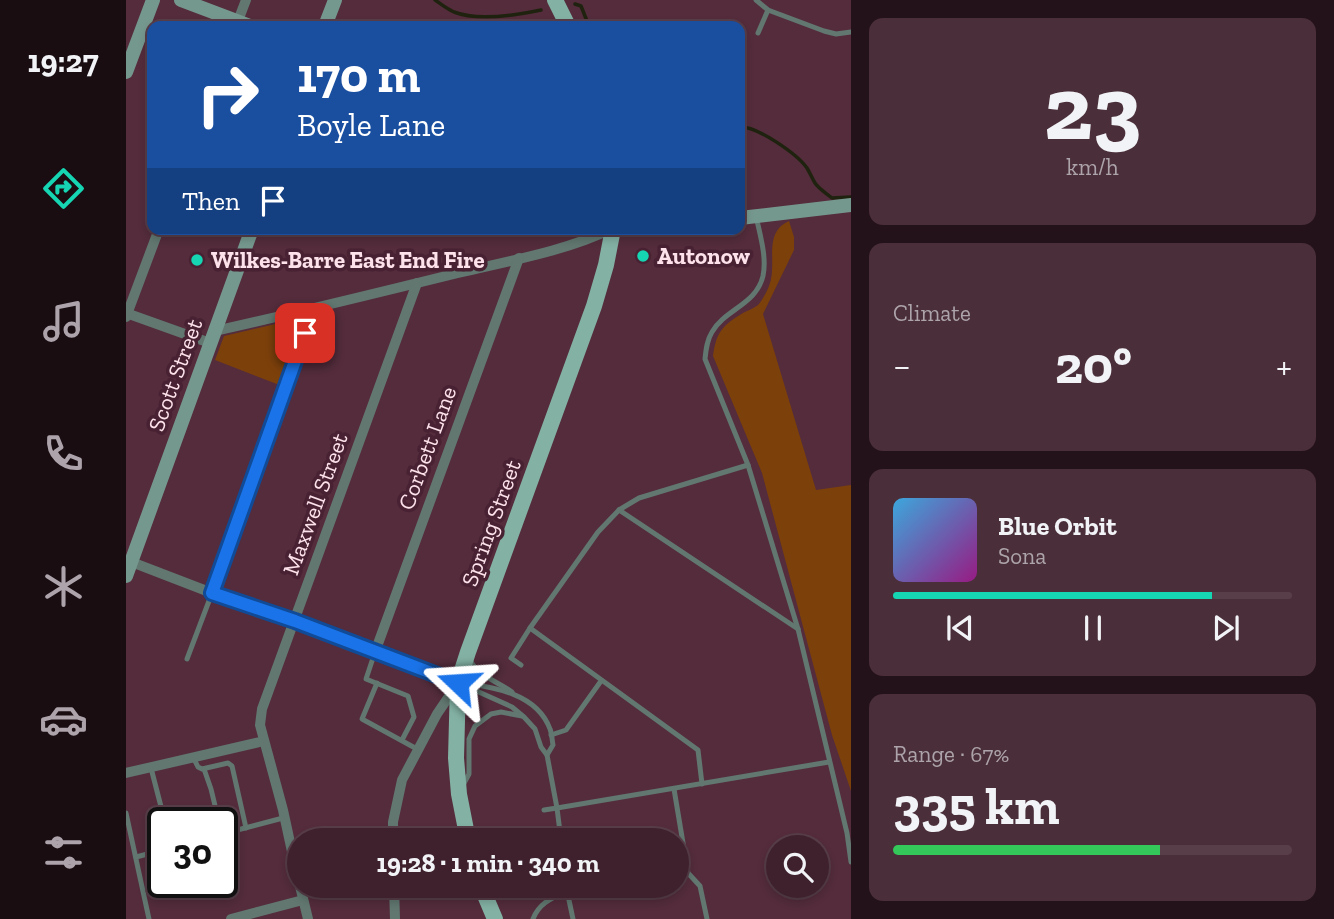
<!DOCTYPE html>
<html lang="en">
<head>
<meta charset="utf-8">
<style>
	body { margin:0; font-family:"Zilla Slab",serif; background:#4a2e39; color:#f1f3f6; height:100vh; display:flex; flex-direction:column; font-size:26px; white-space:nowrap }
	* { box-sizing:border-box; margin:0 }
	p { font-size:23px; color:#ada3aa }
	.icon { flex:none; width:38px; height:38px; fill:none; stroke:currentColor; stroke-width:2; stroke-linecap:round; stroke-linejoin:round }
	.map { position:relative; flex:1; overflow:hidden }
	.drawer { display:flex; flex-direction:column; gap:18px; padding:18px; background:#231219; width:483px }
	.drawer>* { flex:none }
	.top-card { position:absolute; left:21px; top:21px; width:598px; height:214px; border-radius:14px; box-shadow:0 4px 10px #0003,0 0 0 2px #583e49; background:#1a4fa0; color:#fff; overflow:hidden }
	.buttons { position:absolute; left:640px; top:835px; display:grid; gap:14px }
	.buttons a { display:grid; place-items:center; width:63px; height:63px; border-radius:50%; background:#3f212d; box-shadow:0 4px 10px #0003,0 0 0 2px #583e49; font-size:35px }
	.speed { position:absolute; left:21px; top:807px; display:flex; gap:14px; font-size:35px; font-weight:700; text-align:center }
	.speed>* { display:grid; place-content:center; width:91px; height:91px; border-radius:50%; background:#3f212d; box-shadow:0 4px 10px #0003,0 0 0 2px #583e49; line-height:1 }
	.speed .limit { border:4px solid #111; border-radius:10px; background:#fff; color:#111 }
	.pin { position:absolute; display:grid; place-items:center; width:60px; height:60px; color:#fff; margin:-30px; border-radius:14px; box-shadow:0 4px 10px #0006 }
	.me { position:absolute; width:77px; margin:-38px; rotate:290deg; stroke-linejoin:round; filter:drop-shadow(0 0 5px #0008) }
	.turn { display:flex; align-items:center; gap:24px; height:147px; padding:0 35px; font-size:32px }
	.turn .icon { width:91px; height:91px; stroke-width:2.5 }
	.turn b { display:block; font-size:49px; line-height:60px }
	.then { display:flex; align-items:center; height:66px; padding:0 35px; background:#0003; gap:14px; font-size:26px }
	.big { font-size:52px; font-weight:700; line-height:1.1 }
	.drawer .widget { flex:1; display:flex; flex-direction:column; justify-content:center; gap:10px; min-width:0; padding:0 24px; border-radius:14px; background:#4a2e39 }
	.drawer .dial { align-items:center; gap:0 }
	.dial b { font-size:91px; line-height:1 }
	.song { display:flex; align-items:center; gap:21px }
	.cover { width:84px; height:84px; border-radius:10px; background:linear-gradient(135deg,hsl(200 70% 55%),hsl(310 70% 35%)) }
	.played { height:7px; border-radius:4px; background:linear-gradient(90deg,#15d5b3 80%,#583e49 80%) }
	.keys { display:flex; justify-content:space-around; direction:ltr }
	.heat { display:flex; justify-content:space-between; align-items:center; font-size:38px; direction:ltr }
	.charge { height:10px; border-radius:5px; background:linear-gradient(90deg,#34c759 67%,#583e49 0) }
	.trip { position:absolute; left:161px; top:828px; width:402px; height:70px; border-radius:35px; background:#3f212d; box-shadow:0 4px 10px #0003,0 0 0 2px #583e49; font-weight:700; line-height:70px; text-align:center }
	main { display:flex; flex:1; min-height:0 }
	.tabs { display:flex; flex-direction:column; width:126px; justify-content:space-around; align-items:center; background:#190d12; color:#ada3aa }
	.tabs .icon { width:49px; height:49px }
	.tabs .selected { color:#15d5b3 }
	.tabs b { font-size:32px; color:#f1f3f6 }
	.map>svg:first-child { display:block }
	.green { fill:#7c400b }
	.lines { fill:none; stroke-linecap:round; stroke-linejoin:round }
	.stream { stroke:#1f220f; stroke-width:3.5 }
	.lane { stroke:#617770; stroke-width:5 }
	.street { stroke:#617770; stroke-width:10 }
	.secondary { stroke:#75988e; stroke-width:14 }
	.primary { stroke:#83b1a4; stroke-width:16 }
	.route-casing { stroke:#114b97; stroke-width:18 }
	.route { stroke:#1a73e8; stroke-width:12 }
	.poi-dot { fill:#15d5b3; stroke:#482232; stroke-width:2.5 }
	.labels { text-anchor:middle; stroke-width:7; stroke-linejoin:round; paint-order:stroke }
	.poi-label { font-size:23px; font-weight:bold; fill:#fde2eb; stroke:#482232; text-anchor:start }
	.street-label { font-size:23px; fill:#fde2eb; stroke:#482232 }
</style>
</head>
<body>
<main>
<nav class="tabs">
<b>19:27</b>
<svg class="icon selected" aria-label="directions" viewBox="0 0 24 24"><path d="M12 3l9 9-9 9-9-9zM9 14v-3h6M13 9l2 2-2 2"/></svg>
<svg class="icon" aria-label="music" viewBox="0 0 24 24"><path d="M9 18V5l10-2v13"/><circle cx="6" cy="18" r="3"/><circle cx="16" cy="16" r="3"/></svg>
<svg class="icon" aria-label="phone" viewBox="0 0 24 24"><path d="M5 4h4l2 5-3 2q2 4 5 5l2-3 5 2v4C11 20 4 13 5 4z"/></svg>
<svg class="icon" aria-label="climate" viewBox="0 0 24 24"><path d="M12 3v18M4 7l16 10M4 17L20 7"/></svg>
<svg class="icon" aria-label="car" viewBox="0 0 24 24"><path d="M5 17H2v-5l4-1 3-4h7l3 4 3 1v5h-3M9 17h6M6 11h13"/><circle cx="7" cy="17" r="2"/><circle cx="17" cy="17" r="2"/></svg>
<svg class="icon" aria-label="filters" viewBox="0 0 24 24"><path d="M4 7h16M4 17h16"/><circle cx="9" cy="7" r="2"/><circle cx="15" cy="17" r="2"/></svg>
</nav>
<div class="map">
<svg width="725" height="919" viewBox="0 0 725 919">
	<rect width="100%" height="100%" fill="#542c3c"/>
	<g class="green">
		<path d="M663,221L668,237V250L637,314L690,490L725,485V791L706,735L636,473L587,356C590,332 597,325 617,313C621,311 628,308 632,305C636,301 641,291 643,286C652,264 636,233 663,221Z"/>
		<polygon points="175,318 176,335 156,386 89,360 98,336"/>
	</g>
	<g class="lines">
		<g class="stream">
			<path d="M309,0C315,4 321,9 328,12C351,21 391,15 415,10"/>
			<polyline points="449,4 455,6 463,26"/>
			<path d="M614,127C631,126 671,154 681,168C684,173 686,178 689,183C693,189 700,193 706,198L725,197"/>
		</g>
		<g class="lane">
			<polyline points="630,0 642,10 698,31 710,34 725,32"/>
			<polyline points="425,26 436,21"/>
			<polyline points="632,33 642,10"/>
			<path d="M630,216C634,235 641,257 637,276C630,305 599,309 586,332C581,340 580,349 579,359L622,465L672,629L721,833L725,862"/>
			<polyline points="493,510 672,629"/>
			<polyline points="404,628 572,750 576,784"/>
			<polyline points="249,652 240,679 282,696 288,717 276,740"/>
			<path d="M343,658C351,676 371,681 386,692"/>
			<polyline points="61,659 86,593"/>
			<polyline points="395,665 385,658 404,628 472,532 493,510 513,498 622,465"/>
			<polyline points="251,683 236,719 291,749"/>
			<path d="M336,683C369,687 411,694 424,729C426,734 426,740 427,745L421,755"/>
			<polyline points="335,684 386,707 398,717 409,729 415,747 421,755 431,808 418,810"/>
			<polyline points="425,735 440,730 475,681"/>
			<polyline points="67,757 72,767 76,769 102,763 106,766 120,828"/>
			<polyline points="25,768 39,822"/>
			<polyline points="78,769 85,789 93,822"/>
			<polyline points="337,785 343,774 343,739 349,726 365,714 375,712 396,716"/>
			<polyline points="548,789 562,873 574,886 581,919"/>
			<polyline points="0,813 23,919"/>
			<polyline points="96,834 157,818"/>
			<polyline points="435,840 431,808 703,762"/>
			<polyline points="10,857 37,850"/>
			<polyline points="440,886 447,919"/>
			<path d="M407,919C413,903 426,898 441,891"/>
		</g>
		<g class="street">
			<polyline points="110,26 120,0"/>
			<polyline points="0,313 84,343"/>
			<polyline points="0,317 33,229"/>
			<path d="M89,331C170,313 251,293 332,273C382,261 440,251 485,229"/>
			<polyline points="0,560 86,593 169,621 332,683 311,714 276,780 267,822 267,840"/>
			<polyline points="86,593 188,309"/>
			<polyline points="249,652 393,258"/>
			<polyline points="0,773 138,741"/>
			<polyline points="173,884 157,810 134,725 136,709 291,283"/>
			<polyline points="174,886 182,919"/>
			<polyline points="268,886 269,919"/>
			<polyline points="105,919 177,900"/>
		</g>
		<g class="secondary">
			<polyline points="55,0 124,26"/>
			<polyline points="199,26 209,0"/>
			<polyline points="0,72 27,0"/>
			<polyline points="614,218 725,205"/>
			<polyline points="0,576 126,229"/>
		</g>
		<g class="primary">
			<polyline points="429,0 442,26"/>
			<polyline points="342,840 333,794 330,758 332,683 342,652 468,306 480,265 487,229"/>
			<polyline points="355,886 369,919"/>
		</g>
	</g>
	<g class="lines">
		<g class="route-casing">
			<polyline id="route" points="179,333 86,593 169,621 332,683"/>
		</g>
		<use href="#route" class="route"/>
	</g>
	<g class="poi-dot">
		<circle cx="517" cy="256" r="7"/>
		<circle cx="71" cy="260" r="7"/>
	</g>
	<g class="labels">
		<g class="poi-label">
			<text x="531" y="264">Autonow</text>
			<text x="85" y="268">Wilkes-Barre East End Fire</text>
		</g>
		<g class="street-label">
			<text transform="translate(49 375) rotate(-70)" y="8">Scott Street</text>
			<text transform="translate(301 448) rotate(-70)" y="8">Corbett Lane</text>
			<text transform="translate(189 504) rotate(-70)" y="8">Maxwell Street</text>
			<text transform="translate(365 523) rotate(-70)" y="8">Spring Street</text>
		</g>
	</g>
</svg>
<div class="buttons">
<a><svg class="icon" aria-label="search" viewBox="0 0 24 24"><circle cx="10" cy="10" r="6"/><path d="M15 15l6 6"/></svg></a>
</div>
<div class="speed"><div class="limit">30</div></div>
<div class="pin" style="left:179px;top:333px;background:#d93025"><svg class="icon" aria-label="arrive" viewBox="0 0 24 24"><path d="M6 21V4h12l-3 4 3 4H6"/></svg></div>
<svg class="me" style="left:332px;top:683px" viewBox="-20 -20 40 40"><path d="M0-17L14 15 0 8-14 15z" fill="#1a73e8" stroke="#fff" stroke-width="4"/></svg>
<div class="trip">19:28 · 1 min · 340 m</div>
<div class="top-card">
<div class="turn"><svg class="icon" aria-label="right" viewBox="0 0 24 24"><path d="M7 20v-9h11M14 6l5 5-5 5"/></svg><div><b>170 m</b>Boyle Lane</div></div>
<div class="then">Then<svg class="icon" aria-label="arrive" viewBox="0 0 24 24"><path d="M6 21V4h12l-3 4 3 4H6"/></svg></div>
</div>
</div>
<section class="drawer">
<div class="widget dial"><b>23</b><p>km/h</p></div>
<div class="widget"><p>Climate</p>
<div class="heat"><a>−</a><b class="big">20°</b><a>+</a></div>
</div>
<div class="widget">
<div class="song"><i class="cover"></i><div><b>Blue Orbit</b><p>Sona</p></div></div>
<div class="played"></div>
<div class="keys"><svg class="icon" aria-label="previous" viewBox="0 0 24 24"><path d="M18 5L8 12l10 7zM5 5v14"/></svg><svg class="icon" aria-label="pause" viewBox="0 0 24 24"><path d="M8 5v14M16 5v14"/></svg><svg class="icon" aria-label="next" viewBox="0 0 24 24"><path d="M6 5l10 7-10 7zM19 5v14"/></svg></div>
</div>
<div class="widget"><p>Range · 67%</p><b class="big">335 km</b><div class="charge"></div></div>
</section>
</main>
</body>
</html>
